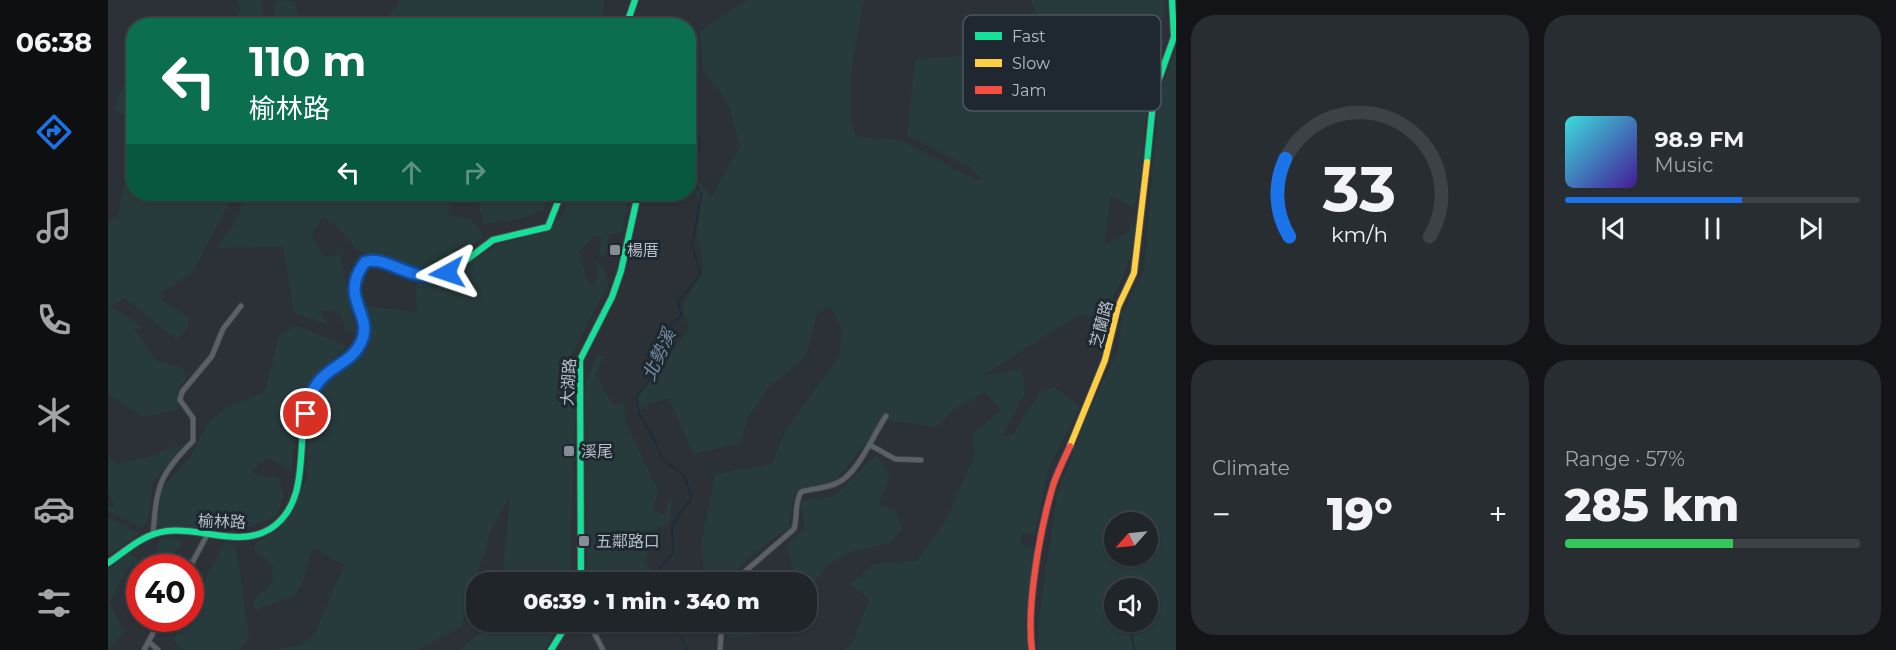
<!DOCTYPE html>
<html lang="en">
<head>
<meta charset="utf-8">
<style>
	body { margin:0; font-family:Montserrat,"Noto Sans TC",sans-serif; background:#282d31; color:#f1f3f6; height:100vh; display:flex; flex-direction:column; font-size:22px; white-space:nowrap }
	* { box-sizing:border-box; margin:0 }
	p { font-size:20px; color:#a2a5a8 }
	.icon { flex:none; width:33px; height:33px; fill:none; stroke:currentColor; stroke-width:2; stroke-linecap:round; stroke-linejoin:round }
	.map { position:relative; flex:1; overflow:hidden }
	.details { display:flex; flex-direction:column; gap:15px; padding:15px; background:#121417; width:720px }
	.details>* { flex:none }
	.top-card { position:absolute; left:18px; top:18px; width:570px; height:183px; border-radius:24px; box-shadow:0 2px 4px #0004,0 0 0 2px #3d4246; background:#0b6e4f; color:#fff; overflow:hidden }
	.needle { width:39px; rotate:243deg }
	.tools { position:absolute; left:996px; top:512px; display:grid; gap:12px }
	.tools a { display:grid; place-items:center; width:54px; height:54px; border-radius:50%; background:#202529; box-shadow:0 2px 4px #0004,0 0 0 2px #3d4246; font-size:30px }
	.speed { position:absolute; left:18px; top:554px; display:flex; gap:12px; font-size:30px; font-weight:700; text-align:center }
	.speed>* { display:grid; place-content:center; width:78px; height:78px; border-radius:50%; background:#202529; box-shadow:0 2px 4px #0004,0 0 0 2px #3d4246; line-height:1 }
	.speed .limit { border:9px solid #d22; background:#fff; color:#111 }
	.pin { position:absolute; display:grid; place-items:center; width:51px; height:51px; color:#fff; margin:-26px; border:3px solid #fff; border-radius:50%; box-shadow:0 2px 6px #0007 }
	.me { position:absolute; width:66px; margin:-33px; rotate:265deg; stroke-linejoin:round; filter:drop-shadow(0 0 4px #0008) }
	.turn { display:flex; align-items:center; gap:21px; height:126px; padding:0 24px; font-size:27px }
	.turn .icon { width:78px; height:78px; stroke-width:2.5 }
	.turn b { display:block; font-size:42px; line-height:51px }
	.lanes { display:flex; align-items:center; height:57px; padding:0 24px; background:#0003; justify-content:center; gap:30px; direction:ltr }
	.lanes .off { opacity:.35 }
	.big { font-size:45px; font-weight:800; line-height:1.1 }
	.details .widget { flex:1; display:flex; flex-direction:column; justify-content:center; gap:9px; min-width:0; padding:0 21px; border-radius:24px; background:#282d31 }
	.details .dial { align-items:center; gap:0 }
	.dial svg { height:156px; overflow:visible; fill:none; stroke:#3d4246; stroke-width:7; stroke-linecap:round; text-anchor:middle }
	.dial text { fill:#f1f3f6; stroke:none }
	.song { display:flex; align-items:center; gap:18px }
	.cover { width:72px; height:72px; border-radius:9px; background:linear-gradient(135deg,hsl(180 70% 55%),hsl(260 70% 35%)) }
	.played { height:6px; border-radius:3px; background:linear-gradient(90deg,#1a73e8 60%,#3d4246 60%) }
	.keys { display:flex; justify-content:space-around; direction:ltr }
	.heat { display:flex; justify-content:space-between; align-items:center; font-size:33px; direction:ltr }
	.charge { height:9px; border-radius:4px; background:linear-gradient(90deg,#34c759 57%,#3d4246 0) }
	.details .tiles { flex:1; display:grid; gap:15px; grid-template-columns:repeat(2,1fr) }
	.trip { position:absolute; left:358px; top:572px; width:351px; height:60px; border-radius:24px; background:#202529; box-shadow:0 2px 4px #0004,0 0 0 2px #3d4246; font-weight:800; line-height:60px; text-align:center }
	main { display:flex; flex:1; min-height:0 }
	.dock { display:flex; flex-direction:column; width:108px; justify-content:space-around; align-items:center; background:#0d0f10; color:#a2a5a8 }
	.dock .icon { width:42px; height:42px }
	.dock .active { color:#1a73e8 }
	.dock b { font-size:27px; color:#f1f3f6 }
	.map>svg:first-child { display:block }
	.green { fill:#283b3c; fill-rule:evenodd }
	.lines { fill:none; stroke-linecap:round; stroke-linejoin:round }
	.stream { stroke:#1c2b39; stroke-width:1.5 }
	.street-casing { stroke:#494e54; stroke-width:6 }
	.fast-casing { stroke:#494e54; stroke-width:8 }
	.slow-casing { stroke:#494e54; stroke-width:8 }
	.jam-casing { stroke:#494e54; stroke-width:8 }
	.street { stroke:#5b6065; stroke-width:4.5 }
	.fast { stroke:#16e098; stroke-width:6 }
	.slow { stroke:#ffcf43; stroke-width:6 }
	.jam { stroke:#f24e42; stroke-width:6 }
	.route-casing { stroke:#114b97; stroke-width:15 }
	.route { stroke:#1a73e8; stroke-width:10 }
	.poi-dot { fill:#858d95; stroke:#1f2831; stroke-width:2 }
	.labels { text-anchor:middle; stroke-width:6; stroke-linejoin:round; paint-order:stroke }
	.poi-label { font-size:16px; fill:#b6bec7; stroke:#1f2831; text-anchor:start }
	.street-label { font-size:16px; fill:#b6bec7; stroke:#1f2831 }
	.water-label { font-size:18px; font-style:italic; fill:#728ca3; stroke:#1f2831 }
	.key { fill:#1f2831; stroke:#4c555e; stroke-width:1.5 }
	.key-label { font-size:16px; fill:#b6bec7 }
</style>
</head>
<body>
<main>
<nav class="dock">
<b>06:38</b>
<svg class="icon active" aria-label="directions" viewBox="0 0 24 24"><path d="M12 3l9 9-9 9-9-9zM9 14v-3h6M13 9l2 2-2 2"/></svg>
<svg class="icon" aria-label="music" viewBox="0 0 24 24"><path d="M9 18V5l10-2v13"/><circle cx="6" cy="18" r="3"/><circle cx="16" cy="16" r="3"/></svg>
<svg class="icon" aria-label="phone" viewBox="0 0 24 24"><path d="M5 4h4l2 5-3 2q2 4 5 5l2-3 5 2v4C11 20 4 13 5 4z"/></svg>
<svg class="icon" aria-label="climate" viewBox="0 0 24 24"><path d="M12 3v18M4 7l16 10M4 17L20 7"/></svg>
<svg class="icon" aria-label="car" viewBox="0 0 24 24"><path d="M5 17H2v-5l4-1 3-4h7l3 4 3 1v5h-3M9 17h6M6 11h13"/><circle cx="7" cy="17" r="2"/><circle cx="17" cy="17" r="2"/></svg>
<svg class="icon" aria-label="filters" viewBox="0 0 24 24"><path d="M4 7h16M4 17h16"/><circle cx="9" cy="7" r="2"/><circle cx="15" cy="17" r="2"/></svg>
</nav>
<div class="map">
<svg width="1068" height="650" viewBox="0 0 1068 650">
	<rect width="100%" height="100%" fill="#2b3137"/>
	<g class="green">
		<polygon points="130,0 154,0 156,22 165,19 168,0 185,1 195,25 125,25 132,11"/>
		<polygon points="293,0 496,0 495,25 272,25"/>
		<path d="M639,0H756C749,43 734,95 748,137L793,140L868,180L874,179L863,168L799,135L807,59L901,52L931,22L923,0H1056V18L1044,21L1041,37L1057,40L1040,92L1031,189L1026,209L1003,196L996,246L1021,232L1022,223L1028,227C1023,262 1011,288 994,318L971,315L874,376L914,369L917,394L893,437L904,435L933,391L947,387L972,406L940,470L927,535L915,532L913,541L917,547L928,545L917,620L920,650H735L745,643L761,599L742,584L766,564L809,561L838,520L867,454L865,433L893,410L877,392L842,412L830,427L777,420L721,488L686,493L680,528L637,560L620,582H597L593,543L607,474L664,464L677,431L731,357L734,330L722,306L709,314L699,355L663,385L640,417L633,443L586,454L560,398L540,405L528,413L530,392L581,329L574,307L596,268L589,235L592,205L584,178L595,185L603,198L632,146L621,105L595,70L592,31Z"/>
		<path d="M1068,49V650H930V623L949,495L979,415L1009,353L1015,313L1036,270L1051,96ZM1006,522H1040V555H1006ZM1006,588H1040V621H1006Z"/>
		<polygon points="25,71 25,157 24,119 6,109 19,75"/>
		<polygon points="17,179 25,180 26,194 126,194 84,273 54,292 54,301 81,318 80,327 69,340 17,298 2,306 36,328 26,329 48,360 76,369 79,378 69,388 71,409 36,417 0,394 0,221 10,217"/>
		<polygon points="139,194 344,194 340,215 362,219 376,236 340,263 308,271 248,250 232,229 215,217 203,235 216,256 232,255 248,334 237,329 233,316 223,310 211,312 222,325 186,313 175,247 109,248 126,224"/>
		<polygon points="367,194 439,194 436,210 412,219 376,224"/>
		<polygon points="459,194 520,194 514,233 502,234 497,255 491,258 493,238 487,235 471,252 478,278 484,287 490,277 487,259 497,269 500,285 462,357 467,414 462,582 394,582 402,495 384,527 353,627 310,650 164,650 190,646 205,637 236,565 205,547 194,584 186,596 147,610 145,601 164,583 165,566 145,548 148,543 171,529 198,480 202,409 218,381 261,349 258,306 309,312 308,280 334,280 389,245 437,232 458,212"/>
		<polygon points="187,325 239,346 194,390 183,471 161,457 143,471 157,478 170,476 176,496 168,517 141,527 51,528 47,524 50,521 54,488 83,456 99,424 119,407 157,392 171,336"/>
		<polygon points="489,355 496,356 488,375 506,406 516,402 517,421 550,490 545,510 557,515 560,499 564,499 561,525 545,530 537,563 544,571 547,582 531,582 524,573 520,582 477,582 479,565 477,385"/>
		<polygon points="79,444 44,482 42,512 35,529 0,511 0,506 7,507 0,493 0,454 8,464 49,455 55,450"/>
		<polygon points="768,455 782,476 771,504 788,512 794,528 782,543 743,552 718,566 699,595 699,582 689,582 678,545 697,529 692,501 727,496"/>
		<polygon points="0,517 31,534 0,555"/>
		<path d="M66,538L74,544C60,561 53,567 32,567L31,572L27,564L17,570L2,603L16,633L0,650V570L20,552L31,560L47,553L52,539Z"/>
		<polygon points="118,541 128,547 141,639 130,650 75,650 65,640 77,618 82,618 83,607"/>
		<polygon points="385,621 454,621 436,650 352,650"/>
		<polygon points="645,621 656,621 649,636 619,638 621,629"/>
	</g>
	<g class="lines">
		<g class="stream">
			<polyline points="573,26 575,19"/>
			<path d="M545,582L543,578L565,553L564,525L584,497L576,475L555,460L543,433L531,414L529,396L541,381L561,326L573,316L570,302L593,274L584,246L593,195L581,170C598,145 594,140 580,115"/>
			<polyline points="564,621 580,650"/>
			<polyline points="1022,621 1026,650"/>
		</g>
		<g class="street-casing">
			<g id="street">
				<polyline points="762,445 787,459 813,460"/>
				<path d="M45,534C49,485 50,477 85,441V418L72,400L74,392L104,356L115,329L133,306"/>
				<polyline points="82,567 99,535"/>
				<path d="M625,582L686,529C690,516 686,504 693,492C705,488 718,489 729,483C750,474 765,435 778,416"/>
				<polyline points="480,621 495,650"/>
				<polyline points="41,642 50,650"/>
				<polyline points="36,650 53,618"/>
				<polyline points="612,650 614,621"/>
			</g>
		</g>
		<g class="fast-casing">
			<g id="fast">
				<polyline points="518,26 527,0"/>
				<polyline points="1039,162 1046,93 1066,37 1064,0"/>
				<path d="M0,563C19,550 35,534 59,531C93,527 131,548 162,529C205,502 187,439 200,398C209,369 250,365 256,335C262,303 233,300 257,262H273L309,275L328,276L349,267L385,240L440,227L453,194"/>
				<polyline points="473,582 472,360 504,297 513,271 530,194"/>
				<polyline points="443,650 461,621"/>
			</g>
		</g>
		<g class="slow-casing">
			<polyline id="slow" points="962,446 997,360 1010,307 1026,273 1039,162"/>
		</g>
		<g class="jam-casing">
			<path id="jam" d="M924,650C918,607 932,531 944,489C948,474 956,460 962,446"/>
		</g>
		<use href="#street" class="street"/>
		<use href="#fast" class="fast"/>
		<use href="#slow" class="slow"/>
		<use href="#jam" class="jam"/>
	</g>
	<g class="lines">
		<g class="route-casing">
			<path id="route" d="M198,414C205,363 242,371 254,340C265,313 230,298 257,262C279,254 305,286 339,273"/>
		</g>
		<use href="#route" class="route"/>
	</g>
	<g class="poi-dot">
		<rect x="501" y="244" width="12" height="12" rx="3"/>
		<rect x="455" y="445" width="12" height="12" rx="3"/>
		<rect x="470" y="535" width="12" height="12" rx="3"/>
	</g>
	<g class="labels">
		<g class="poi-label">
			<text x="519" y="256">楊厝</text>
			<text x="473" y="457">溪尾</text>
			<text x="488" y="547">五鄰路口</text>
		</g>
		<g class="street-label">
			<text transform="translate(993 324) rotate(-75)" y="6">芝蘭路</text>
			<text transform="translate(460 382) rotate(-87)" y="6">大湖路</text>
			<text transform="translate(114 521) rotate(2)" y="6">榆林路</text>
		</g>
		<g class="water-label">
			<text transform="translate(551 355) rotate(-66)" y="6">北勢溪</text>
		</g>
	</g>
	<rect x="855" y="15" width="198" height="96" rx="9" class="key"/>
	<rect x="867" y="32" width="27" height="8" fill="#16e098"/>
	<rect x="867" y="59" width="27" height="8" fill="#ffcf43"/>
	<rect x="867" y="86" width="27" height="8" fill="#f24e42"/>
	<g class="key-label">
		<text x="904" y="42">Fast</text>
		<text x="904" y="69">Slow</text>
		<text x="904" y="96">Jam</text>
	</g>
</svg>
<div class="tools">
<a><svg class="needle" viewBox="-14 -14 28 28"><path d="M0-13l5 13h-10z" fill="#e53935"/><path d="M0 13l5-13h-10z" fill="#a2a5a8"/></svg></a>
<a><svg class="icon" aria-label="sound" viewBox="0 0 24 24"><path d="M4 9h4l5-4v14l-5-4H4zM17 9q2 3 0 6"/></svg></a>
</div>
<div class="speed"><div class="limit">40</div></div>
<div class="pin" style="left:198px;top:414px;background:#d93025"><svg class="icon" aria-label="arrive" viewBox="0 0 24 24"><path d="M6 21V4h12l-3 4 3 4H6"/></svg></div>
<svg class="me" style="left:339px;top:273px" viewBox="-20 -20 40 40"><path d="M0-17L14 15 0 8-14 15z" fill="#1a73e8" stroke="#fff" stroke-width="4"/></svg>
<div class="trip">06:39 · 1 min · 340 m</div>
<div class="top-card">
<div class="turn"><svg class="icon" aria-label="left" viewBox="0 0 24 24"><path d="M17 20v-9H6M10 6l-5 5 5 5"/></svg><div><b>110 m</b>榆林路</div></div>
<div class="lanes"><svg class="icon" aria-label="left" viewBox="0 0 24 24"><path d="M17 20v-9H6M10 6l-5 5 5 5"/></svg><svg class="icon off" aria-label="ahead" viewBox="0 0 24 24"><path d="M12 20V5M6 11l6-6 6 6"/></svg><svg class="icon off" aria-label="right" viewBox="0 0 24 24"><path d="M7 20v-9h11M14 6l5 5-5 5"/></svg></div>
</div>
</div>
<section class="details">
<div class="tiles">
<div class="widget dial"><svg viewBox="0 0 100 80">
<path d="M14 69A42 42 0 1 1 86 69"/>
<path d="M14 69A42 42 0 0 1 12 29" stroke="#1a73e8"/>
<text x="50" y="56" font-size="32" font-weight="700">33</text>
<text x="50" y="72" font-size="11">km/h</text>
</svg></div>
<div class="widget">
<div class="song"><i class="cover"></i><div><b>98.9 FM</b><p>Music</p></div></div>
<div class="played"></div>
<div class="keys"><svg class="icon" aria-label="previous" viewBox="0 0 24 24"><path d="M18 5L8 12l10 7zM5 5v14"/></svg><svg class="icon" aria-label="pause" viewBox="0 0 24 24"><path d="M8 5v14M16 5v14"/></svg><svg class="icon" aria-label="next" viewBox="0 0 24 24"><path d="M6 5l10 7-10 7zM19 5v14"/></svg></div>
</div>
<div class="widget"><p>Climate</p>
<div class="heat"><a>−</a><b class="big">19°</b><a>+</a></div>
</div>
<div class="widget"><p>Range · 57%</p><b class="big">285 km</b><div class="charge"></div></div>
</div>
</section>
</main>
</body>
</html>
